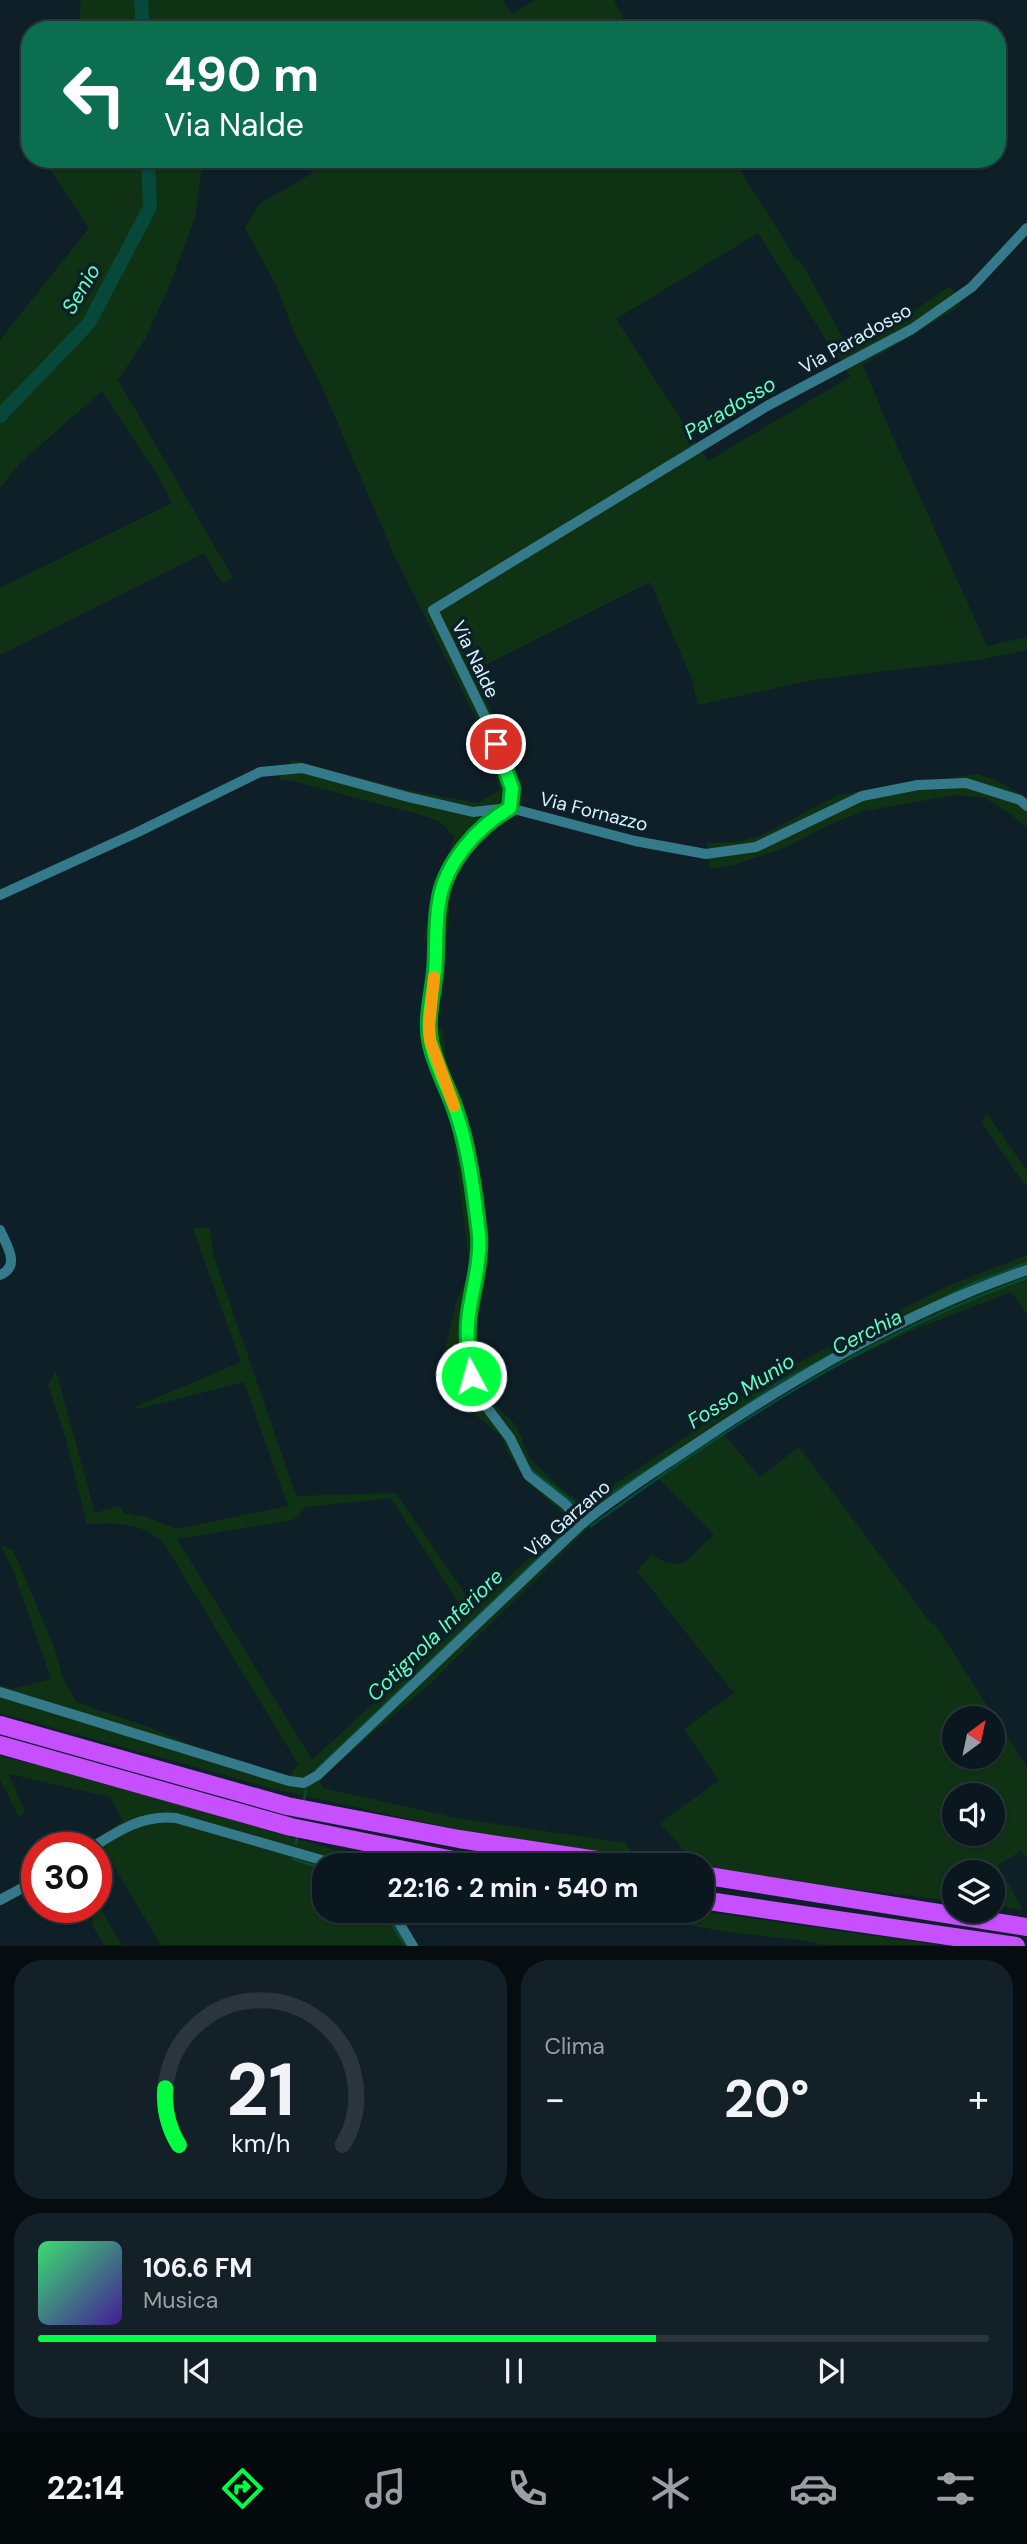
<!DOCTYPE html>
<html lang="it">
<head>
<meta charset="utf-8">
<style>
	body { margin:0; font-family:"DM Sans",sans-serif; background:#132027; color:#f1f3f6; height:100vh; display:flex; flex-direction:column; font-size:26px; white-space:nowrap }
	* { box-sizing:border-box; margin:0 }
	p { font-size:23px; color:#999fa4 }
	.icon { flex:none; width:38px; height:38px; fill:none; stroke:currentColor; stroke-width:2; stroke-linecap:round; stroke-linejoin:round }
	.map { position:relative; height:1946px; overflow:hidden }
	.side { display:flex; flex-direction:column; gap:14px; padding:14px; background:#060d10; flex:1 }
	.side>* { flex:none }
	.hud { position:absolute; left:21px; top:21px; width:985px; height:147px; border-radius:28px; box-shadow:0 2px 5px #0004,0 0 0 2px #2a363c; background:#0b6e4f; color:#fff; overflow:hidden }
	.needle { width:46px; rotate:33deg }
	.controls { position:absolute; left:942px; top:1706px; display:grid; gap:14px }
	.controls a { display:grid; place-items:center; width:63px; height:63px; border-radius:50%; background:#0a171e; box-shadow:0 2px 5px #0004,0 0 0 2px #2a363c; font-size:35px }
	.speed { position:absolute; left:21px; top:1832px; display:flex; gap:14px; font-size:35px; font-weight:700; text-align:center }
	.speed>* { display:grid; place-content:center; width:91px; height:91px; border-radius:50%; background:#0a171e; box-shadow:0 2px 5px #0004,0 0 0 2px #2a363c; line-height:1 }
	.speed .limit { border:10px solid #d22; background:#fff; color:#111 }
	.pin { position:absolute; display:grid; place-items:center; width:60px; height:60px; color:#fff; margin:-30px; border:4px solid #fff; border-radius:50%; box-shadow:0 2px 7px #0007 }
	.me { position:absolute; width:77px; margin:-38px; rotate:354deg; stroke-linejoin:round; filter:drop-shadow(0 0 5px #0008) }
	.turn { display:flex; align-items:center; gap:24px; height:147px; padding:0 28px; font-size:32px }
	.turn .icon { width:91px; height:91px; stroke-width:2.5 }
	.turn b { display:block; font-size:49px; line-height:60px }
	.big { font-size:52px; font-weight:700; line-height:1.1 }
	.side .tile { flex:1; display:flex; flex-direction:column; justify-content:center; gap:10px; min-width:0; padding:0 24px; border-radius:28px; background:#132027 }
	.side .dial { align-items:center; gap:0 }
	.dial svg { height:182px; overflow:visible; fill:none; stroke:#2a363c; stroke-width:7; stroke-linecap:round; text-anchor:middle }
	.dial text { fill:#f1f3f6; stroke:none }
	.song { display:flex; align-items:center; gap:21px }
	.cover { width:84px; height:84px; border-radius:10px; background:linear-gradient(135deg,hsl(140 70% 55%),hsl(260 70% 35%)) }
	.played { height:7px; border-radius:4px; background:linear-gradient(90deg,#00ff41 65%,#2a363c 65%) }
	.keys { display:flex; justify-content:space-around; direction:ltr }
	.heat { display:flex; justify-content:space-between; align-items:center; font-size:38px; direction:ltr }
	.side .tiles { flex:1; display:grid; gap:14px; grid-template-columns:1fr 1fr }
	.tile:last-child { grid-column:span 2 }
	.trip { position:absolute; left:312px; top:1853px; width:402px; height:70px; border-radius:28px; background:#0a171e; box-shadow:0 2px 5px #0004,0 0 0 2px #2a363c; font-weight:700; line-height:70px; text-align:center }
	.menu { display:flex; height:112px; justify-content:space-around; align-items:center; background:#04090c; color:#999fa4 }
	.menu .icon { width:49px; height:49px }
	.menu .selected { color:#00ff41 }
	.menu b { font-size:32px; color:#f1f3f6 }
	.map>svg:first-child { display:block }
	.green { fill:#103214; fill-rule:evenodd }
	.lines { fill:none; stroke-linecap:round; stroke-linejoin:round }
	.stream { stroke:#06483a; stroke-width:2.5 }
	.river { stroke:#06483a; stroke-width:14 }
	.minor { stroke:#357a8a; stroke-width:10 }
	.motorway { stroke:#c64fff; stroke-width:18 }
	.route-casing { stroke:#00a62a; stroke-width:18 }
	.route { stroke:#00ff41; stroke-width:12 }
	.slow { stroke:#f59e0b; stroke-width:12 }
	.labels { text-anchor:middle; stroke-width:7; stroke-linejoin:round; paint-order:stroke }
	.street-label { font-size:19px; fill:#d4f4ff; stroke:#0e1f28 }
	.water-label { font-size:21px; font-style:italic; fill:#62ffc3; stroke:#0e1f28 }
</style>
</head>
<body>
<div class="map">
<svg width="1027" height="1946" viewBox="0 0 1027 1946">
	<rect width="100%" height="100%" fill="#0e1f28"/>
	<g class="green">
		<polygon points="81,0 503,0 512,14 535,0 614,0 629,30 78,30"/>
		<polygon points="55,159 203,159 195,218 169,287 145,339 118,380 233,578 222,583 204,553 0,655 0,588 172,503 158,476 102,391 21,462 0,488 0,340 89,228 48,166"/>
		<path d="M304,159H733L796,259L801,262L848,347L882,333L950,286L962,305L863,365L888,426L987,646L1027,637V650L978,660L812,680L698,705L691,677L650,582L473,671L507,745L523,801L484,819L451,882L448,931L424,941L433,882L450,850L454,836L439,821L421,815L289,780L278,781L291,760L412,791L478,803L500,790L479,725L393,553L321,384L295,334L276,285L245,228L259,204L313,173ZM758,233L850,377L708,461L616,319Z"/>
		<polygon points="977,774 998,781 1027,798 1027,828 1009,813 985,798 956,795 864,811 831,824 782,849 733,865 709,869 707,843 739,842 762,835 838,795"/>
		<path d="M442,1026L447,1066L463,1100L486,1203L485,1283L477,1320L479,1350L489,1400L516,1425L530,1459L565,1492L585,1504L703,1425L708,1417L794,1365L945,1287L1027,1255V1315L1011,1292L911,1331L789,1389L722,1432L760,1477L799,1447L930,1622L936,1626L1027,1767V1860L1021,1851L998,1865L1023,1910L992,1905V1872H954V1901L702,1871V1866L658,1865L536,1847L278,1790L0,1713V1685L13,1689L51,1679L12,1567L0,1545L13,1550L54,1646L63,1678L76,1702L151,1728L203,1750L288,1778L298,1764L165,1545C145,1522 116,1523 87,1524L67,1443L48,1385L56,1371L95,1513L119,1506L124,1513L147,1517L176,1529L288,1506L244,1382L139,1409L135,1407L241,1362L193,1229L210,1227L213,1254L296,1496L396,1493L475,1608L564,1526L568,1517L528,1483L509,1455L501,1436L470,1410L438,1369L446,1346L456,1303L470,1269L451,1117L430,1072L429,1060L419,1034ZM656,1476L714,1535C685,1557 689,1576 651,1555L637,1571L734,1693L684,1729L719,1781L669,1816L661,1824L684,1851L683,1857L631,1852L626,1843L456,1818L323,1788L320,1782L323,1776L431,1683L605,1511ZM391,1498L467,1616L312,1760L177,1539L293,1520L306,1507ZM954,1718H992V1757H954ZM954,1796H992V1834H954Z"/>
		<polygon points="986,1112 1027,1171 1027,1188 982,1123"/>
		<polygon points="0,1756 94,1779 328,1848 410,1865 324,1866 324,1911 398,1911 418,1945 161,1945 97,1838 123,1821 110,1797 9,1774 25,1812 19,1817 0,1780"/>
		<polygon points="96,1902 122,1945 104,1945 92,1925 93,1916 88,1908 96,1908"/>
		<polygon points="609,1911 699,1911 939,1945 826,1945 801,1940 728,1932"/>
	</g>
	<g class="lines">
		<g class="stream">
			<polyline points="938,1301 971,1284 1027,1263"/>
			<polyline points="739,1410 780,1382 847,1346"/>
			<polyline points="528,1467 584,1511 680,1449"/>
			<path d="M591,1526C726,1427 869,1335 1027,1278"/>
			<polyline points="317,1769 574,1524"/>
			<polyline points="304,1801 306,1790"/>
			<polyline points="296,1844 297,1837"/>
			<polyline points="293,1859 324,1869"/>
			<polyline points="383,1911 406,1946"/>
		</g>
		<g class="river">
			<polyline points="141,0 143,30"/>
			<polyline points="0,416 89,323 150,207 148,159"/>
		</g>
		<g class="minor">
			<polyline points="0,895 138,832 260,772 302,768 408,797 473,812 510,808 635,841 706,854 756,847 862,796 918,785 966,783 1020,800 1027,806"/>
			<path d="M0,1230C7,1246 21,1266 0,1275"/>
			<polyline points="583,1523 565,1504 528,1475 510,1438 479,1397 471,1376 467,1335 469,1315 478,1267 480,1245 476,1215 462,1133 431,1046 429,1034 437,950 438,916 443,887 460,852 495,817 510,808 512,788 487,721 433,610 767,406 912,329 972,287 1027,228"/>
			<path d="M0,1692L289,1781L304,1783L318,1775L583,1523C618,1495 656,1471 693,1446C797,1376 908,1311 1027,1270"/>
			<path d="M91,1848C118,1831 143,1814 176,1818L342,1866"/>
			<polyline points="0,1900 37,1880"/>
			<polyline points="392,1911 413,1946"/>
		</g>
		<g class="motorway">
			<polyline points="0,1725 287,1806 459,1839 636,1866"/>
			<polyline points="0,1745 291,1827 483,1866"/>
			<polyline points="702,1875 1027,1927"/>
			<polyline points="702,1900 1016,1946"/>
		</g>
	</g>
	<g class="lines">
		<g class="route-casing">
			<path id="route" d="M471,1376C468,1355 466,1334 469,1313C473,1286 481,1261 479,1234C474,1193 469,1148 455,1109C447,1086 434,1064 430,1040C426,1018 433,993 435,971C437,948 435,925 439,902C445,863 477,827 510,808L512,788L496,744"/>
		</g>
		<use href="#route" class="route"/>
		<polyline class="slow" points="434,977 429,1026 430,1040 454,1106"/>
	</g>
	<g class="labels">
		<g class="street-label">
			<text transform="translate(855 338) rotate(-29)" y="7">Via Paradosso</text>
			<text transform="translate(476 659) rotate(64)" y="7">Via Nalde</text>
			<text transform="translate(594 811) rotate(14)" y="7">Via Fornazzo</text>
			<text transform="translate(567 1518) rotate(-41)" y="7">Via Garzano</text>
		</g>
		<g class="water-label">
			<text transform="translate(81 289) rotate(-59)" y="7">Senio</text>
			<text transform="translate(730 408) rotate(-31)" y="7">Paradosso</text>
			<text transform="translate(867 1332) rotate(-27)" y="7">Cerchia</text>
			<text transform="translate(741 1391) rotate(-32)" y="7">Fosso Munio</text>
			<text transform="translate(435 1635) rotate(-44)" y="7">Cotignola Inferiore</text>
		</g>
	</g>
</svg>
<div class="controls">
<a><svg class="needle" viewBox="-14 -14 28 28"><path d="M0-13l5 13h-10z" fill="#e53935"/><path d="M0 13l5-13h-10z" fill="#999fa4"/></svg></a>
<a><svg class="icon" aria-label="sound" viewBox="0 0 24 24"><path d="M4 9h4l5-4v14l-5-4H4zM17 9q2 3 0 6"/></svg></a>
<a><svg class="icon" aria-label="layers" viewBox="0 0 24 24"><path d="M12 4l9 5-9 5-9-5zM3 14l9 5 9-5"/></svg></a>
</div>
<div class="speed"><div class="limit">30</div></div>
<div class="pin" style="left:496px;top:744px;background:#d93025"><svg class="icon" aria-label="arrive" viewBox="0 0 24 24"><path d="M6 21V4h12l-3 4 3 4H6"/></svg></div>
<svg class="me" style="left:471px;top:1376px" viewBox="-20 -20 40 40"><circle r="17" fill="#00ff41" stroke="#fff" stroke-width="3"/><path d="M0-11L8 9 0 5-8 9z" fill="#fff"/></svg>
<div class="trip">22:16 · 2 min · 540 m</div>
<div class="hud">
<div class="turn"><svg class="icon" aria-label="left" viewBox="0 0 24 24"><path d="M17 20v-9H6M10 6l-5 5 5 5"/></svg><div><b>490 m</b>Via Nalde</div></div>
</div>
</div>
<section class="side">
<div class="tiles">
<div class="tile dial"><svg viewBox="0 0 100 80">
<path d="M14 69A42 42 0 1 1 86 69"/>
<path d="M14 69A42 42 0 0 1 8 44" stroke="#00ff41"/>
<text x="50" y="56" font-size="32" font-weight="700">21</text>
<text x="50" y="72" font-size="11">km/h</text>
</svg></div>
<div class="tile"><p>Clima</p>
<div class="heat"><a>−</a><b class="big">20°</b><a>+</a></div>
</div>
<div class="tile">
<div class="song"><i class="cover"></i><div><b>106.6 FM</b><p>Musica</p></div></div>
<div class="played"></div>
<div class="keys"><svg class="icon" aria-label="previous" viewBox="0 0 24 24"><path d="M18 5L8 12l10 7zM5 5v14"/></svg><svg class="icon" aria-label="pause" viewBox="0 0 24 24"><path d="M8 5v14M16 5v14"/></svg><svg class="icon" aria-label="next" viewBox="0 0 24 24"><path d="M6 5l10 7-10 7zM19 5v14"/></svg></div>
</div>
</div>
</section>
<nav class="menu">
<b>22:14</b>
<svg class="icon selected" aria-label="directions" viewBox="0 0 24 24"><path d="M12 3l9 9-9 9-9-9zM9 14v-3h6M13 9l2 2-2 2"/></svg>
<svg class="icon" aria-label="music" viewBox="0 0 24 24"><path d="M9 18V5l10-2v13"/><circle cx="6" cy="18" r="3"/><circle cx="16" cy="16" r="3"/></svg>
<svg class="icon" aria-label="phone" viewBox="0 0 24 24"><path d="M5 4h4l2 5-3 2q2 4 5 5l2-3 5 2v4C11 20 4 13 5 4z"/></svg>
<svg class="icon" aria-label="climate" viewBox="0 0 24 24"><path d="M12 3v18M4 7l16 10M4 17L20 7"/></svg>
<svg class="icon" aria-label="car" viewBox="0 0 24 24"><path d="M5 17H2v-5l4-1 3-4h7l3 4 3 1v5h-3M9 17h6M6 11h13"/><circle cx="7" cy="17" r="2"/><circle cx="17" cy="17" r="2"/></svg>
<svg class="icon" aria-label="filters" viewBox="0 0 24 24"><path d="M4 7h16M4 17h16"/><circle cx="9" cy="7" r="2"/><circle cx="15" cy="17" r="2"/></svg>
</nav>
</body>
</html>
